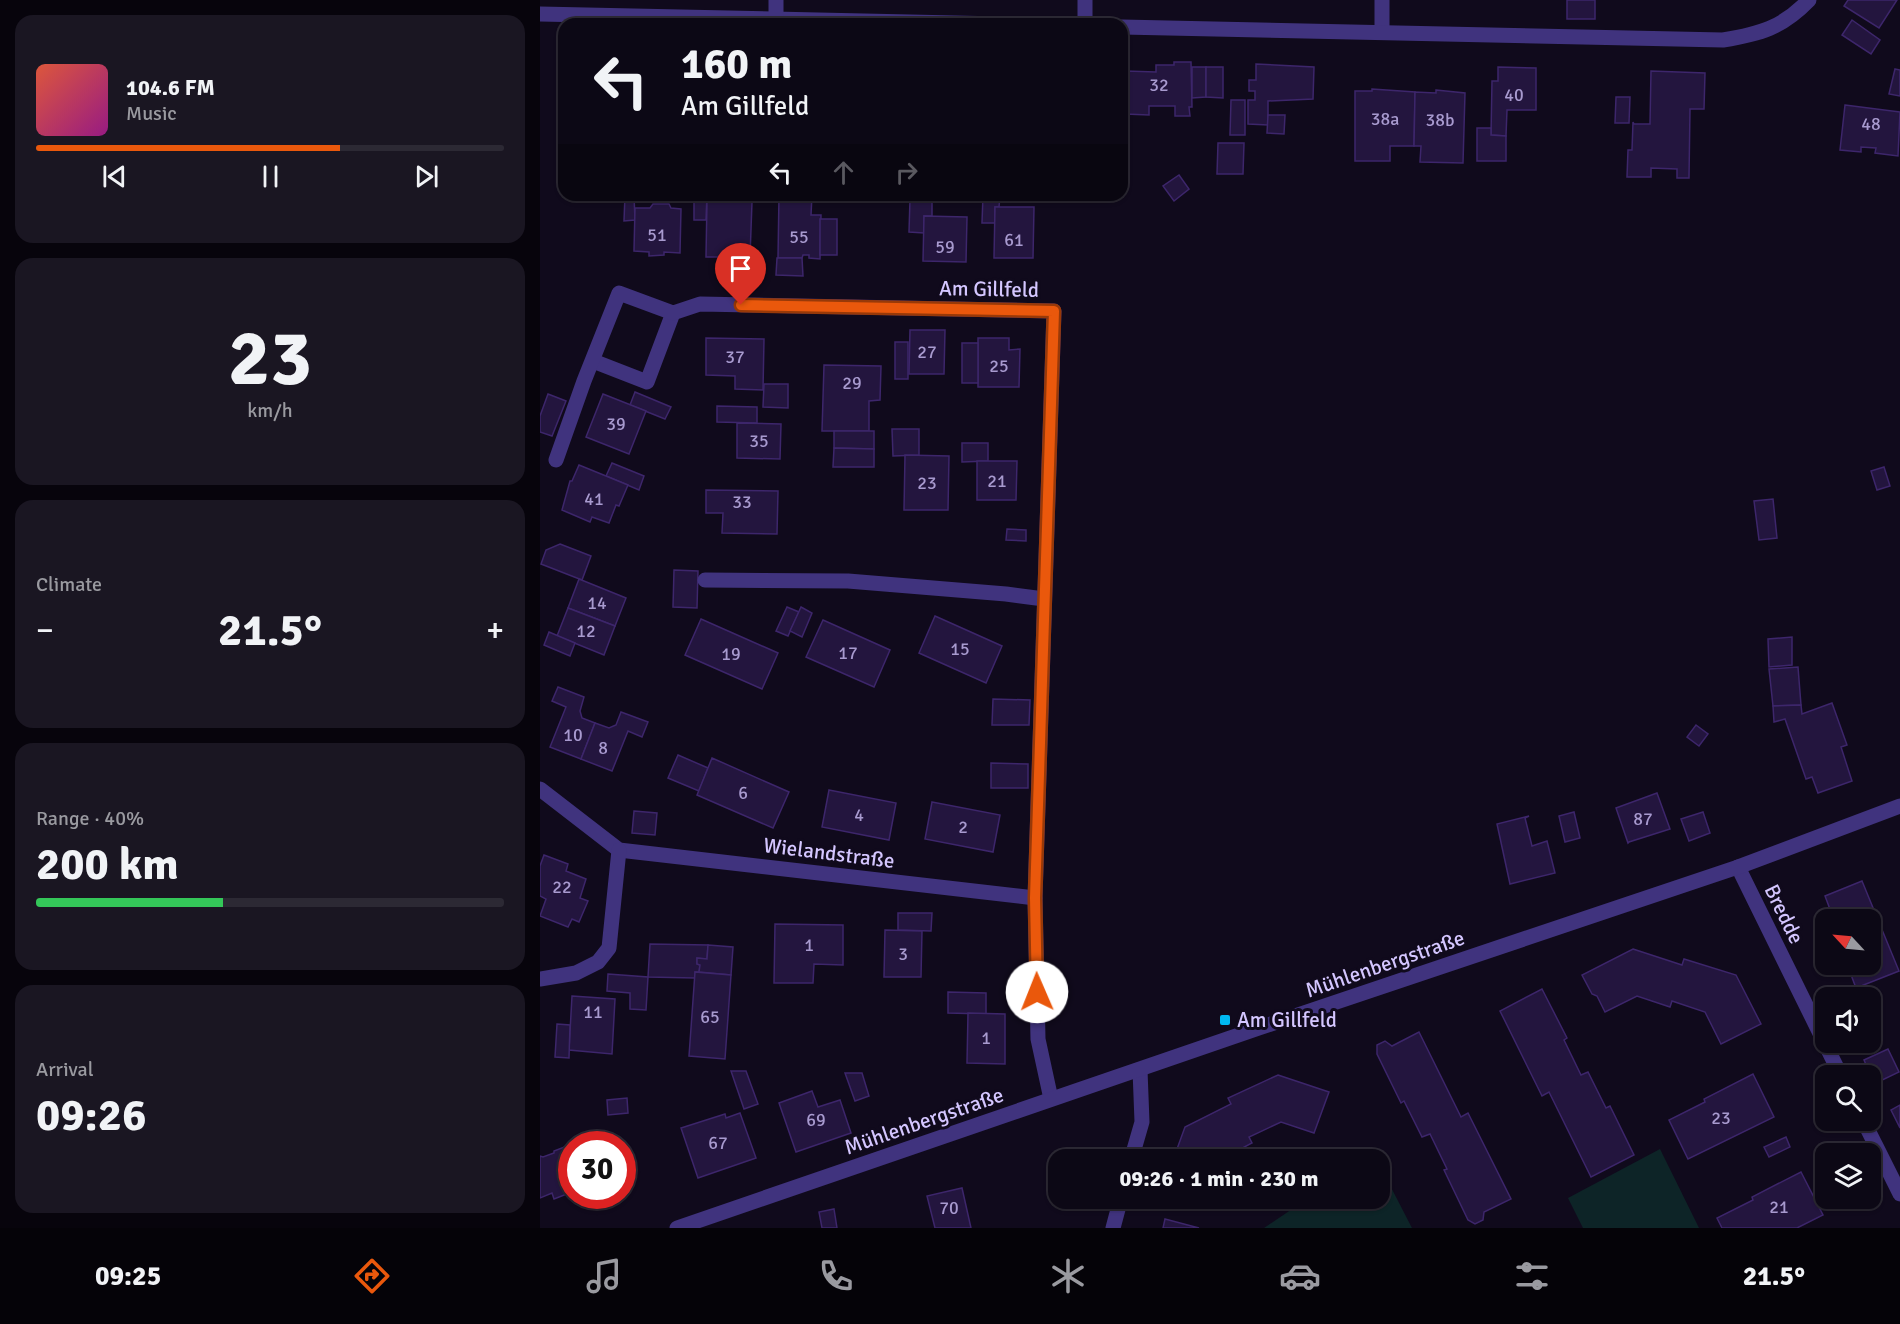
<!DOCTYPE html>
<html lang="en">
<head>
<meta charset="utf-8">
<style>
	body { margin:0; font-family:Signika,sans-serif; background:#1a1622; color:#f1f3f6; height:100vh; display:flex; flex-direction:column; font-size:22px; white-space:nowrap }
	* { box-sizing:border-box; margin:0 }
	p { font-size:20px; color:#9a9aa0 }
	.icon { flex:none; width:33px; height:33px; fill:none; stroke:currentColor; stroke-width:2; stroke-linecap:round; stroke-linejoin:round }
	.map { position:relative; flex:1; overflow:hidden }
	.details { display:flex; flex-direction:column; gap:15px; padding:15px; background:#07040c; width:540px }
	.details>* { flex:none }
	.hud { position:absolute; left:18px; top:18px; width:570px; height:183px; border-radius:18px; box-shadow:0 2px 4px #0004,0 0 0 2px #2c2934; background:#0c0815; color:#f1f3f6; overflow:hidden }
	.needle { width:39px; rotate:296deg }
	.fabs { position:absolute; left:1275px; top:909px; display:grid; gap:12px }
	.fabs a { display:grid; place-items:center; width:66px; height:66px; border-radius:12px; background:#0c0815; box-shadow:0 2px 4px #0004,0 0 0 2px #2c2934; font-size:30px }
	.speed { position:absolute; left:18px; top:1131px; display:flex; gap:12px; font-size:30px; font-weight:700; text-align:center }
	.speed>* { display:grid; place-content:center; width:78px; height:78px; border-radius:50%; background:#0c0815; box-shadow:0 2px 4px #0004,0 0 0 2px #2c2934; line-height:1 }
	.speed .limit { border:9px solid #d22; background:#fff; color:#111 }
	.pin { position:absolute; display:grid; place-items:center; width:51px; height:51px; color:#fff; margin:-62px -26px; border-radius:50% 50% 50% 0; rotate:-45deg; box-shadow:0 0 6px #0007 }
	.pin .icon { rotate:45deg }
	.me { position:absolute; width:66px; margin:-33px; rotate:359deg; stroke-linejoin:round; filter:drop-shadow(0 0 4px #0008) }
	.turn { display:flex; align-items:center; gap:21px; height:126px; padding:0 24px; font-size:27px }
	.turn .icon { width:78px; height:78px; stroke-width:2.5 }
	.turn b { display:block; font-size:42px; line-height:51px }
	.lanes { display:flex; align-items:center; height:57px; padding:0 24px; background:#0003; justify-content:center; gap:30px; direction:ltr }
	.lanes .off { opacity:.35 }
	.big { font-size:45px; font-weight:700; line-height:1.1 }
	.details .card { flex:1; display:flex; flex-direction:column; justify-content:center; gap:9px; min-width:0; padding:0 21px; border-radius:18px; background:#1a1622 }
	.details .dial { align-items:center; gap:0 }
	.dial b { font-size:78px; line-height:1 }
	.song { display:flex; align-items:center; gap:18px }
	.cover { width:72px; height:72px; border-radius:9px; background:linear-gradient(135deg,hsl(10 70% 55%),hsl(310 70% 35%)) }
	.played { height:6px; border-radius:3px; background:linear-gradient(90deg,#ea580c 65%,#2c2934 65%) }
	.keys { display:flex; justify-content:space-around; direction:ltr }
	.heat { display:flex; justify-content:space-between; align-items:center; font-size:33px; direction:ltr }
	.charge { height:9px; border-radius:4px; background:linear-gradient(90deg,#34c759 40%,#2c2934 0) }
	.trip { position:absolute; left:508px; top:1149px; width:342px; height:60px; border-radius:18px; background:#0c0815; box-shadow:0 2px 4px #0004,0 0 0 2px #2c2934; font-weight:700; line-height:60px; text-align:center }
	.tab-bar { display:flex; height:96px; justify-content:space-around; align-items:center; background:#050308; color:#9a9aa0 }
	.tab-bar .icon { width:42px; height:42px }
	.tab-bar .active { color:#ea580c }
	.tab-bar b { font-size:27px; color:#f1f3f6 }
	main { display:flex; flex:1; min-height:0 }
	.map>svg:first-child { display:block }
	.green { fill:#0d2427 }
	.building { fill:#23153e; stroke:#3d266b; stroke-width:1.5 }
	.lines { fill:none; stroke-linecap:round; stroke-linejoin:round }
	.minor { stroke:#40337e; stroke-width:15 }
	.route-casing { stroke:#983908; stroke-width:15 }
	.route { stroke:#ea580c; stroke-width:10 }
	.poi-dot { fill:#00b8f1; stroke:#100a1c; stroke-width:2 }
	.labels { text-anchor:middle; stroke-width:6; stroke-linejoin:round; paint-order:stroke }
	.number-label { font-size:18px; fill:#a89acf }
	.street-label { font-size:21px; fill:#d4c6ff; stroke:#100a1c }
	.poi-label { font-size:21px; fill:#d4c6ff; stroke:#100a1c; text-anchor:start }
</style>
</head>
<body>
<main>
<section class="details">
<div class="card">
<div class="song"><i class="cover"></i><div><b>104.6 FM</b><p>Music</p></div></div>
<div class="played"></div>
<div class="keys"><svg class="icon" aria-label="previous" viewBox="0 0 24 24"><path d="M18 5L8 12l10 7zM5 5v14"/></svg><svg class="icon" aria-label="pause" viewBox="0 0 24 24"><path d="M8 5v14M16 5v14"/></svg><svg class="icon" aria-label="next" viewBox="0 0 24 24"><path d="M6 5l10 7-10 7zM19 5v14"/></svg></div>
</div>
<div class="card dial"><b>23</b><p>km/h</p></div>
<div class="card"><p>Climate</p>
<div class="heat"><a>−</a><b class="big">21.5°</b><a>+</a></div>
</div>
<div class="card"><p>Range · 40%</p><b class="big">200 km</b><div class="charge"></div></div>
<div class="card"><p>Arrival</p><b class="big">09:26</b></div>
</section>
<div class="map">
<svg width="1360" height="1228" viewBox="0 0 1360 1228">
	<rect width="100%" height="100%" fill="#100a1c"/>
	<g class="green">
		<polygon points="1120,1149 1159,1228 1043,1228 1028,1198"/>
		<polygon points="840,1166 872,1228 724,1228 767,1199 840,1198"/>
	</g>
	<g class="building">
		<rect x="1027" y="0" width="28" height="19"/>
		<polygon points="1308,0 1357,0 1339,28 1304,6"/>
		<polygon points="1312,20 1340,40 1331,54 1302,35"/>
		<polygon points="634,62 651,62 652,107 649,107 650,116 635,116 635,106 609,106 609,115 585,114 586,71 616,72 616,65 634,65"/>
		<polygon points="716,64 774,67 773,99 728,101 728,125 708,124 708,100 715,100 715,91 709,91 709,80 716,80"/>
		<polygon points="652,67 666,67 666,97 652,98"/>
		<polygon points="666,67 683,67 683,98 666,97"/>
		<polygon points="958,67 996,68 996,110 967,110 966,136 951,135 952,81 958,81"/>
		<polygon points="1355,69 1360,70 1360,96 1349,94"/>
		<polygon points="1111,71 1165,73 1164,109 1150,109 1149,178 1137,178 1137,169 1111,168 1111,177 1087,177 1088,150 1092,150 1093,122 1094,124 1110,124"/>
		<polygon points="832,89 875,92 874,146 850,146 850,161 815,161 815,91 832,91"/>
		<polygon points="896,90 925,93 923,163 880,162 881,146 874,146 875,92 896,93"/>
		<polygon points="1076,97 1090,97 1089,123 1075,123"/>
		<polygon points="691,100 705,100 705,135 690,135"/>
		<polygon points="1305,105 1360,112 1358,156 1335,153 1336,148 1321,147 1321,152 1300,150"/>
		<polygon points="728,115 745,115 744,134 727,133"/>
		<polygon points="937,128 951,128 951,135 966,136 966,161 937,161"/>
		<polygon points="678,143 704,143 703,174 677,174"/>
		<polygon points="639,175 649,189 634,201 623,186"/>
		<polygon points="85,195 101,195 94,196 95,220 84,221"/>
		<polygon points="154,195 167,195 166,220 154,220"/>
		<polygon points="239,195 272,195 271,215 281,215 280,259 269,258 269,255 263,255 262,258 238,258"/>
		<polygon points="443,195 460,195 459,207 455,207 455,223 442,223"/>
		<polygon points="370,199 392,200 392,216 384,216 384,233 369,232"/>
		<polygon points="167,201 212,202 210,257 198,257 198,254 190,255 189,257 166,257"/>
		<polygon points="113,204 129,204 131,208 141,209 140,253 124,252 124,255 109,256 109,252 94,251 95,208 110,208"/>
		<polygon points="455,207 494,207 493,258 454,258"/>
		<polygon points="384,216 427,217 426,262 383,261"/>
		<rect x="280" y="219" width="17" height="36"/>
		<polygon points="237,258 262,258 263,276 236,275"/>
		<polygon points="370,330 405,330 404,374 369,374"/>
		<polygon points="166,338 224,339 223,390 195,389 195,376 166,375"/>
		<polygon points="438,338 469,338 469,350 480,349 479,387 438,387"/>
		<rect x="355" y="342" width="13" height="37"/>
		<rect x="422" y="343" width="16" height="40"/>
		<polygon points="284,365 341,366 340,400 329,401 329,431 282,431"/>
		<polygon points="224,384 248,384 248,408 223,407"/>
		<polygon points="95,392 131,407 125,419 90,405"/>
		<polygon points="8,394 26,401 12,436 0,432 0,416"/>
		<polygon points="63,394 106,411 89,454 46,437"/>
		<polygon points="177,406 217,407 217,423 177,422"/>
		<polygon points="197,423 241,424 240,459 197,458"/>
		<polygon points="352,429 379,429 379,455 353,456"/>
		<polygon points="294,431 334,431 334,449 294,448"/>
		<polygon points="422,443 448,443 448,461 422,462"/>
		<polygon points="294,448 334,449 334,467 293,467"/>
		<polygon points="365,455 409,456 408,510 364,510"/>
		<polygon points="437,461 477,461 476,500 437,500"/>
		<polygon points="72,463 104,476 99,490 66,476"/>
		<polygon points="39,465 88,485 79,506 76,505 69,523 52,517 50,522 22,510 30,481 32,481"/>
		<polygon points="1344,467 1350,486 1337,490 1331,471"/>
		<polygon points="166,490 238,491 237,534 182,533 183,513 166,513"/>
		<polygon points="1233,499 1237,538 1219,540 1214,501"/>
		<polygon points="467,529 486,530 486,541 466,540"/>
		<polygon points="20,544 51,556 42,580 1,564 6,550"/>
		<polygon points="134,570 158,571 157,608 133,607"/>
		<polygon points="39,579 86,598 75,626 28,608"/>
		<polygon points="247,607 259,612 248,636 236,631"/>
		<polygon points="261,607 272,613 262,637 250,631"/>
		<polygon points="28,608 75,626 64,655 17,636"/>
		<polygon points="395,616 462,646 446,683 379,653"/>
		<polygon points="161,619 238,653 222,689 145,655"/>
		<polygon points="283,620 350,650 334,687 266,657"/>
		<polygon points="9,632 35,643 30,656 4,645"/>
		<polygon points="1252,637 1252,665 1229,667 1228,639"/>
		<polygon points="1258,667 1261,705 1233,706 1229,669"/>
		<polygon points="18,687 44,697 40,711 42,718 55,723 41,759 10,747 26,707 12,701"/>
		<polygon points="453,699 490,700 489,725 452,725"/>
		<polygon points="1292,703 1307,745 1301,747 1312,781 1278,793 1272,777 1266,779 1245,719 1234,722 1233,706 1261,705 1262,714"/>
		<polygon points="81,712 108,722 102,737 88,731 72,771 41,759 55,723 69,728 76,725"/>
		<polygon points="1156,725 1168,734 1159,746 1147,737"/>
		<polygon points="138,755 168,768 159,791 128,778"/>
		<polygon points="172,758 249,792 233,828 157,795"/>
		<polygon points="451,763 488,764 488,788 451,788"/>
		<polygon points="289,790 356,803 349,840 282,827"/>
		<polygon points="1117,793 1130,829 1089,842 1088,843 1076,808"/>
		<polygon points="392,802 460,815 453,852 385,839"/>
		<polygon points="94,811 117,813 115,835 92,833"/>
		<polygon points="1034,812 1040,838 1025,842 1019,816"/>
		<polygon points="1163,812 1170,833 1149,841 1141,819"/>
		<polygon points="989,816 985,818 992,846 1007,841 1015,873 970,884 957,824"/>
		<polygon points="4,855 28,864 26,871 46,879 40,898 48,901 39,922 32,919 28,927 0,916 6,899 0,896 0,866"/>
		<polygon points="1322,881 1359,971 1316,988 1307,964 1330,964 1330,920 1294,920 1285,896"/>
		<polygon points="358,913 392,913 391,931 358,930"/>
		<polygon points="235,924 303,925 303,965 274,964 273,983 234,983"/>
		<polygon points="345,930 382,931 381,977 344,977"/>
		<polygon points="110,944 168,945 167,959 157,958 157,964 160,965 159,972 155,972 155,978 108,977"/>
		<polygon points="168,945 193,947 191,975 159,972 160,965 157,964 157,958 167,959"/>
		<polygon points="1093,949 1142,965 1144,959 1196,975 1221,1024 1181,1044 1165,1012 1132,1001 1130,1007 1097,996 1065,1012 1057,996 1052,994 1042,975"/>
		<polygon points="155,972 191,975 185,1059 149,1056"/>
		<polygon points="68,974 108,977 106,1010 90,1009 90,993 67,991"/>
		<polygon points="1002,989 1027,1038 1024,1040 1041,1075 1048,1072 1066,1108 1070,1106 1094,1155 1051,1177 1009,1092 1002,1096 960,1011"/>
		<polygon points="408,992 446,993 446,1014 408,1013"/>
		<polygon points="32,996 75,999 72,1054 29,1050"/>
		<polygon points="428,1013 465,1014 465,1064 427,1063"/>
		<polygon points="17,1024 30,1025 29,1058 15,1057"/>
		<polygon points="879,1032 921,1117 928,1113 971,1199 944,1212 943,1220 935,1224 928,1220 904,1170 907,1169 890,1134 882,1137 864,1101 861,1103 837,1054 837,1045 845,1041 852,1046"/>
		<polygon points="1348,1049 1359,1072 1334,1084 1324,1060"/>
		<polygon points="191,1071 206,1071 218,1104 204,1109"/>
		<polygon points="305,1073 322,1073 329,1096 315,1101"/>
		<polygon points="1213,1074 1234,1117 1148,1159 1129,1120 1165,1102 1164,1099"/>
		<polygon points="738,1075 789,1092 774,1133 741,1122 709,1137 712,1143 680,1160 633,1160 645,1127 691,1104 688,1098"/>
		<polygon points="272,1091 278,1107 300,1100 311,1133 256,1152 239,1103"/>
		<polygon points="87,1098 88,1113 68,1115 67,1100"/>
		<polygon points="1360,1105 1360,1128 1351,1110"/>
		<polygon points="200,1113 216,1158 158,1178 141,1128 185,1114 186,1118"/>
		<polygon points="1246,1137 1250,1147 1229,1157 1224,1147"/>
		<polygon points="32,1144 32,1192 14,1199 12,1193 0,1198 0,1156 3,1157 14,1153 14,1151"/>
		<polygon points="1261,1172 1283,1215 1257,1228 1182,1228 1177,1218 1213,1200 1212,1197"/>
		<polygon points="422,1188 431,1228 395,1228 387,1196"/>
		<polygon points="294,1209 297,1228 282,1228 279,1212"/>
		<polygon points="625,1219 659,1228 623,1228"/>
	</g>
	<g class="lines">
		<g class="minor">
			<polyline points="842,0 842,32"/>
			<polyline points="0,14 461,24"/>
			<polyline points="236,19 236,0"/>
			<polyline points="545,24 545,0"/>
			<path d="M582,27L1183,40C1220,34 1242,28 1269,0"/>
			<polyline points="53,361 107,382 133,313"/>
			<polyline points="16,460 44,381 79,293 133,313 160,304 514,311 495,898 498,1039 511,1099"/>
			<polyline points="165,580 308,581 466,594 504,599"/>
			<polyline points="0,789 79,850 495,898"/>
			<polyline points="1198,867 1301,1076"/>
			<polyline points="0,979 36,973 58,962 69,948 79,850"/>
			<polyline points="1323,1120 1360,1194"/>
			<polyline points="591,1160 602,1122 600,1070"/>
			<polyline points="137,1228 719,1028 1198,867 1360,806"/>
			<polyline points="573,1228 581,1198"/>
		</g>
	</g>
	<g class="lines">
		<g class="route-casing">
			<polyline id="route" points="201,305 514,311 495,898 497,992"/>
		</g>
		<use href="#route" class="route"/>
	</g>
	<rect class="poi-dot" x="679" y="1014" width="12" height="12" rx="3"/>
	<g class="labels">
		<g class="number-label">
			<text x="619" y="91">32</text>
			<text x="974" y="101">40</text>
			<text x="845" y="125">38a</text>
			<text x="900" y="126">38b</text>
			<text x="1331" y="130">48</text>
			<text x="117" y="241">51</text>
			<text x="259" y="243">55</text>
			<text x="474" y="246">61</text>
			<text x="405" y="253">59</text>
			<text x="387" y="358">27</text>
			<text x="195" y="363">37</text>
			<text x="459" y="372">25</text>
			<text x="312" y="389">29</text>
			<text x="76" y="430">39</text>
			<text x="219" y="447">35</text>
			<text x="457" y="487">21</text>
			<text x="387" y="489">23</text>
			<text x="54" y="505">41</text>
			<text x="202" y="508">33</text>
			<text x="57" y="609">14</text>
			<text x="46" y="637">12</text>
			<text x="420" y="655">15</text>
			<text x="308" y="659">17</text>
			<text x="191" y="660">19</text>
			<text x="33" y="741">10</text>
			<text x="63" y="754">8</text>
			<text x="203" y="799">6</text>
			<text x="319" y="821">4</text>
			<text x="1103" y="825">87</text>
			<text x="423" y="833">2</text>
			<text x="22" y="893">22</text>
			<text x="269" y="951">1</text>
			<text x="363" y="960">3</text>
			<text x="53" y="1018">11</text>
			<text x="170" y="1023">65</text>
			<text x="446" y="1044">1</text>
			<text x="1181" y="1124">23</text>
			<text x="276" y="1126">69</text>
			<text x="178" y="1149">67</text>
			<text x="1239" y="1213">21</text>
			<text x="409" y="1214">70</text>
		</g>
		<g class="street-label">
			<text transform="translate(449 289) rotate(1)" y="7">Am Gillfeld</text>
			<text transform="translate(289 853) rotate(7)" y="7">Wielandstraße</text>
			<text transform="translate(1244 914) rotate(64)" y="7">Bredde</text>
			<text transform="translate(845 964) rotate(-19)" y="7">Mühlenbergstraße</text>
			<text transform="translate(384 1121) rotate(-19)" y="7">Mühlenbergstraße</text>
		</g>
		<g class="poi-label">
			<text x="697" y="1027">Am Gillfeld</text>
		</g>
	</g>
</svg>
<div class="fabs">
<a><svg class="needle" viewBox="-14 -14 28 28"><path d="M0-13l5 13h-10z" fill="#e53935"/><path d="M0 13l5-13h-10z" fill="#9a9aa0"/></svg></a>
<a><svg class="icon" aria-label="sound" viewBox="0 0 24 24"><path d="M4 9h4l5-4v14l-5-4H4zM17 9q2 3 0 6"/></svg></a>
<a><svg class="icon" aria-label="search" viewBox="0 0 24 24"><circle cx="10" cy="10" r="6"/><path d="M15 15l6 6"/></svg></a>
<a><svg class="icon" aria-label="layers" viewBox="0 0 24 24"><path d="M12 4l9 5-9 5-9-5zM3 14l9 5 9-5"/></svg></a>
</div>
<div class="speed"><div class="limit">30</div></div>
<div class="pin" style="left:201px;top:305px;background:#d93025"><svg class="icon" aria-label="arrive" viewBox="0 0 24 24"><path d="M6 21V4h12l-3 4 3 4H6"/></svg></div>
<svg class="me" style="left:497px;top:992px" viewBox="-20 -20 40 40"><circle r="19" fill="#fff"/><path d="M0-13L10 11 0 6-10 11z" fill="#ea580c"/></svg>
<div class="trip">09:26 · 1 min · 230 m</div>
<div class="hud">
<div class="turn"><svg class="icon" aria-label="left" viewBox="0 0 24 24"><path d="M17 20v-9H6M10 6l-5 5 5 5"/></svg><div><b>160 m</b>Am Gillfeld</div></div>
<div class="lanes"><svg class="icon" aria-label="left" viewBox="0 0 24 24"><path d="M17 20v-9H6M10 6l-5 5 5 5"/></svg><svg class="icon off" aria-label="ahead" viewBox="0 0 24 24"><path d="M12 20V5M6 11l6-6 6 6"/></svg><svg class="icon off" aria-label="right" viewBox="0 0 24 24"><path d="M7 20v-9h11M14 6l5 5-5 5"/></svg></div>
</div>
</div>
</main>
<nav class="tab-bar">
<b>09:25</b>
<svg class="icon active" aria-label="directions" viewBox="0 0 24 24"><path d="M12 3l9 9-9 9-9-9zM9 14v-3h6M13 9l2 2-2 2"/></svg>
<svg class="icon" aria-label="music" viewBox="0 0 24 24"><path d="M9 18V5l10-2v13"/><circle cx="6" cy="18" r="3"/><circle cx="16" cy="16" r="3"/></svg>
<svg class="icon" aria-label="phone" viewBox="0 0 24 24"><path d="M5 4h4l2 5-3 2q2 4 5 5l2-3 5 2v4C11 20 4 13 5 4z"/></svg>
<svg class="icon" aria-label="climate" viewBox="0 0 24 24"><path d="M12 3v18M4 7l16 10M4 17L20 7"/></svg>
<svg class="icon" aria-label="car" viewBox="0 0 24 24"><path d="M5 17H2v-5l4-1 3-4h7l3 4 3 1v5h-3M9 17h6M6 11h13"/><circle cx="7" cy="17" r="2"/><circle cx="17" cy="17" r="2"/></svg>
<svg class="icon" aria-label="filters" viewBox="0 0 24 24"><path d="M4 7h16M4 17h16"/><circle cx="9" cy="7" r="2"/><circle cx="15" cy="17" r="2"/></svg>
<b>21.5°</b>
</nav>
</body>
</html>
